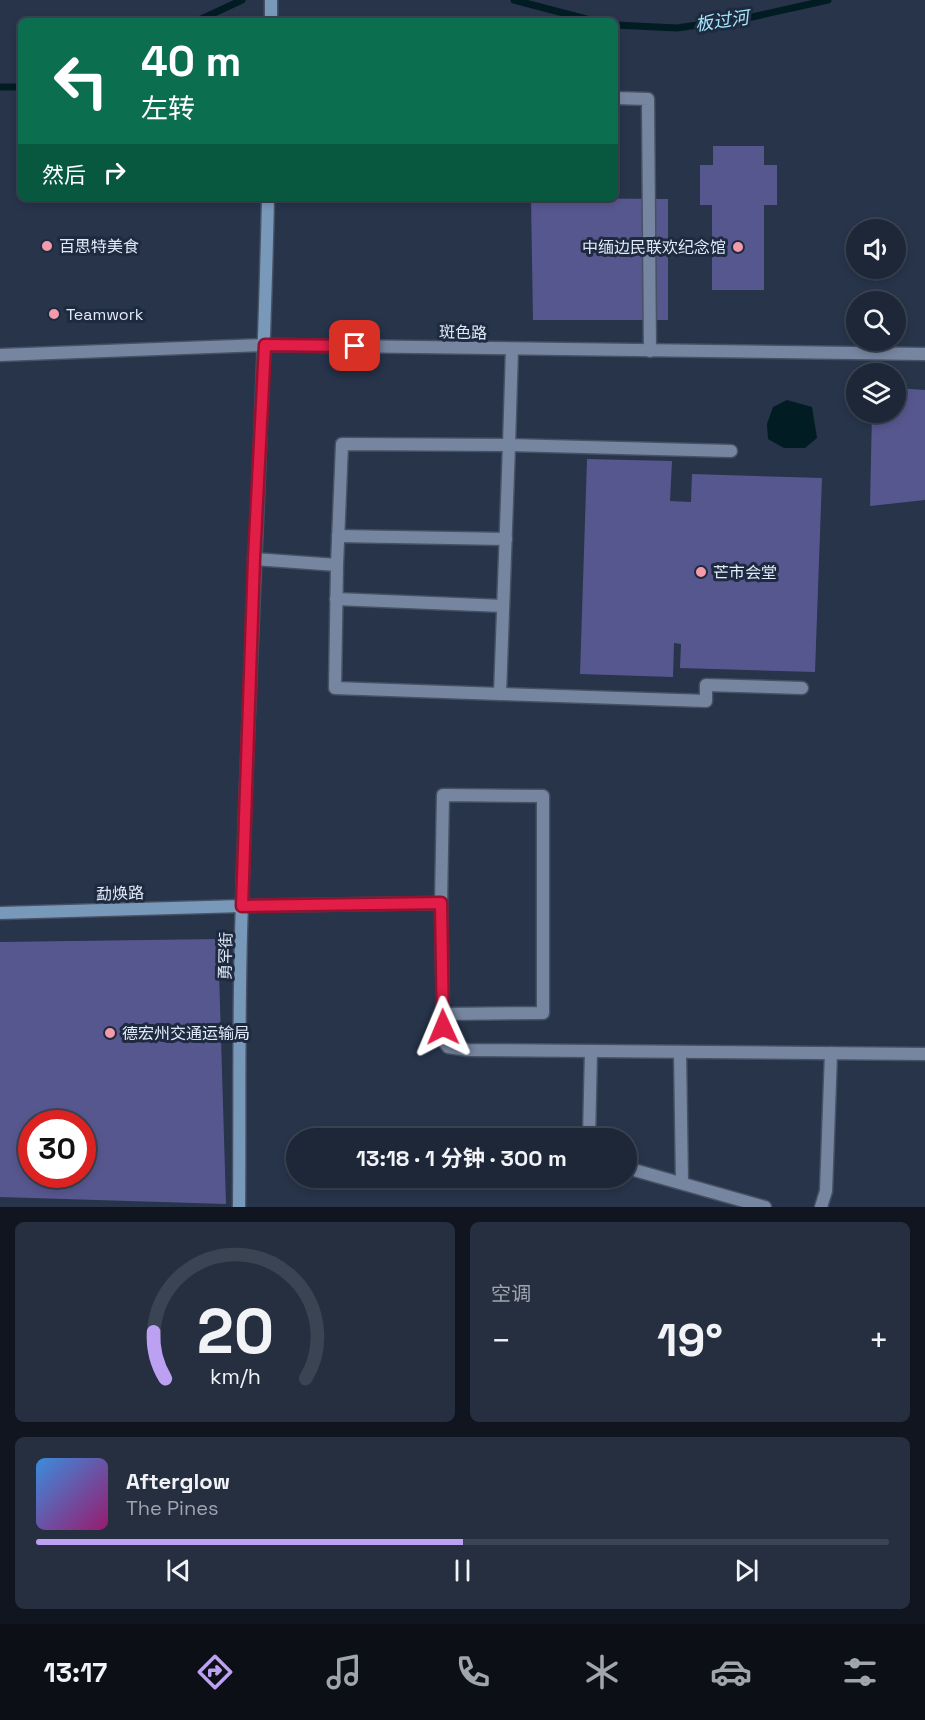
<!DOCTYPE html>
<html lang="zh">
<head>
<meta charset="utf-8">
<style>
	body { margin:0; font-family:"Space Grotesk","Noto Sans SC",sans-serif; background:#252f40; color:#f1f3f6; height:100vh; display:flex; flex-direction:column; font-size:22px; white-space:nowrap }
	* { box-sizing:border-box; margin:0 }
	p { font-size:20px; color:#a0a5ae }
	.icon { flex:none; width:33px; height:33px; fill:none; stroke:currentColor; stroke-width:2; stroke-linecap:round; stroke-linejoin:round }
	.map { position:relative; height:1207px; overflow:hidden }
	.details { display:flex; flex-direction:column; gap:15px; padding:15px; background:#10151f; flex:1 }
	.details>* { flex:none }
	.top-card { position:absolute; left:18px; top:18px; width:600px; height:183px; border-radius:9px; box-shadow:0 3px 9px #0003,0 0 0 2px #3b4453; background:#0b6e4f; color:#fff; overflow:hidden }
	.fabs { position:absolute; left:846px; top:219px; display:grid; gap:12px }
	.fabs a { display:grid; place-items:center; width:60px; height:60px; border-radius:50%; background:#1d2738; box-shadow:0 3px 9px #0003,0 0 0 2px #3b4453; font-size:30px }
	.speed { position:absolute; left:18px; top:1110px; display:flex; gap:12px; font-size:30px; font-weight:700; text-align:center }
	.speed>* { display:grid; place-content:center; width:78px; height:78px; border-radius:50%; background:#1d2738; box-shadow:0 3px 9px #0003,0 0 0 2px #3b4453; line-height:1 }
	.speed .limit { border:9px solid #d22; background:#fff; color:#111 }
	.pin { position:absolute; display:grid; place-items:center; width:51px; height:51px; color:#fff; margin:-26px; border-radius:12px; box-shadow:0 3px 9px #0006 }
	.me { position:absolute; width:66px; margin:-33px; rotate:359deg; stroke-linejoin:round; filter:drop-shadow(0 0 4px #0008) }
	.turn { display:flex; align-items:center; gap:21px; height:126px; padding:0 24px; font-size:27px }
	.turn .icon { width:78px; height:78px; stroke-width:2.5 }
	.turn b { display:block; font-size:42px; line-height:51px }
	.then { display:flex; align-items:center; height:57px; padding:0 24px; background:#0003; gap:12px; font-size:22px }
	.big { font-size:45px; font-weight:700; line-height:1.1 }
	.details .card { flex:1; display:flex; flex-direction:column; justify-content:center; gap:9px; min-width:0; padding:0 21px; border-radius:9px; background:#252f40 }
	.details .dial { align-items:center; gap:0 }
	.dial svg { height:156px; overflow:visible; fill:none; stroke:#3b4453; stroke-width:7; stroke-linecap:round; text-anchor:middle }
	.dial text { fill:#f1f3f6; stroke:none }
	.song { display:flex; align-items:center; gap:18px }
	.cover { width:72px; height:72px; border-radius:9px; background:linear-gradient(135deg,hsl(210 70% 55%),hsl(320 70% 35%)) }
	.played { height:6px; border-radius:3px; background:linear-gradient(90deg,#bca0f2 50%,#3b4453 50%) }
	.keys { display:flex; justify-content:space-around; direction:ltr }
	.heat { display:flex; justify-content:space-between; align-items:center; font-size:33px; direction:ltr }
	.details .tiles { flex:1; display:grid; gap:15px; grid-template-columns:1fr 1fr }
	.card:last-child { grid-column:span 2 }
	.trip { position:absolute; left:286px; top:1128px; width:351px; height:60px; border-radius:30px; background:#1d2738; box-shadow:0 3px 9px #0003,0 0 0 2px #3b4453; font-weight:700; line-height:60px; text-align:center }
	.menu { display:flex; height:96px; justify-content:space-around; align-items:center; background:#0c1016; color:#a0a5ae }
	.menu .icon { width:42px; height:42px }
	.menu .current { color:#bca0f2 }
	.menu b { font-size:27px; color:#f1f3f6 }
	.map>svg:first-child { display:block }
	.water { fill:#021c23 }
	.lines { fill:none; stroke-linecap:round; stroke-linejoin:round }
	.stream { stroke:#021c23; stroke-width:7 }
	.building { fill:#57578f; fill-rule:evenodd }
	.lane-casing { stroke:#475164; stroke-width:15 }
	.street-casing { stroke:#475164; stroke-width:15 }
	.secondary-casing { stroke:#475164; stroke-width:15 }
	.lane { stroke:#7786a0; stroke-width:12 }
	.street { stroke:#7786a0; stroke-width:12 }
	.secondary { stroke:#7999ba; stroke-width:12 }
	.route-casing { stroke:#92132f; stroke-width:15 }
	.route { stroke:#e11d48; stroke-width:10 }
	.poi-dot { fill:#f39aab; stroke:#1e2a3f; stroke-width:2 }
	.labels { text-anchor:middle; stroke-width:6; stroke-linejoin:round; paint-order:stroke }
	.poi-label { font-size:16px; fill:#e2eaf9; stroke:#1e2a3f; text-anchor:start }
	.street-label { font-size:16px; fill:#e2eaf9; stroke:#1e2a3f }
	.water-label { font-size:18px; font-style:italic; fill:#a6e8fc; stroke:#1e2a3f }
</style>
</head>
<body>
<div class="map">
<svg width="925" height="1207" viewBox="0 0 925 1207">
	<rect width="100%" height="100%" fill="#27344a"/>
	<polygon class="water" points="787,400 812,407 817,438 805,448 784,448 768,439 767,424 773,407"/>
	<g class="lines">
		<g class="stream">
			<polyline points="514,0 594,21"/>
			<polyline points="197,21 242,0"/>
			<polyline points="615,25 677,28 752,17 828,0"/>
			<polyline points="0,87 21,87"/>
		</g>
	</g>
	<g class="building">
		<polygon points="713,146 764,146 764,165 777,165 777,205 764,205 764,290 712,290 712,205 700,205 700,165 713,165"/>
		<polygon points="531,198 668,199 668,320 533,320"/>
		<polygon points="896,388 925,390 925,500 870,506 872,412 896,412"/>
		<polygon points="587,459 672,461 670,501 691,502 692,474 822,478 815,672 680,668 681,644 674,643 673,677 580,674"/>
		<path d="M218,939L226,1204L0,1197V942ZM32,1124H82V1174H32Z"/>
	</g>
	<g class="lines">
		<g class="lane-casing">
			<g id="lane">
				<polyline points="512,349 509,445 731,451"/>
				<polyline points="338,536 506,539"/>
				<polyline points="254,559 337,565 335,688 500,694 509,445 342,444 337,565"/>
				<polyline points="336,599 503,606"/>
				<polyline points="500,694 706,701 706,685 802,688"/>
			</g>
		</g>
		<g class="street-casing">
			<g id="street">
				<polyline points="615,98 648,99 650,351"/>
				<polyline points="0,355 265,345 925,354"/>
				<polyline points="242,906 441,903 443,1014 543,1013 543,796 443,795 441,903"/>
				<polyline points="443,1014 443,1040 448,1047 468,1050 925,1054"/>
				<polyline points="680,1052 682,1183"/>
				<polyline points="589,1138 591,1051"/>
				<polyline points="627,1168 765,1207"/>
				<polyline points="821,1207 826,1191 831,1053"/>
			</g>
		</g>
		<g class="secondary-casing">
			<g id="secondary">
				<polyline points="271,0 271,21"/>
				<polyline points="0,913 242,906"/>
				<path d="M239,1207C240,1106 238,1004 242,903C249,668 263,433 268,198"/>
			</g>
		</g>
		<use href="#lane" class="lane"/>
		<use href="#street" class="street"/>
		<use href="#secondary" class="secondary"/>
	</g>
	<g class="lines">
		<g class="route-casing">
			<polyline id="route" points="355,346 265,345 254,559 242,906 441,903 443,1027"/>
		</g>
		<use href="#route" class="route"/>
	</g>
	<g class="poi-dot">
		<circle cx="47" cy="246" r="6"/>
		<circle cx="738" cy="247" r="6"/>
		<circle cx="54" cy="314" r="6"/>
		<circle cx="701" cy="572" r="6"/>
		<circle cx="110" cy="1033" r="6"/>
	</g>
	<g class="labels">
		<g class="poi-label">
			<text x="59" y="252">百思特美食</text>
			<text x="726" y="253" text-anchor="end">中缅边民联欢纪念馆</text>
			<text x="66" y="320">Teamwork</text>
			<text x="713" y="578">芒市会堂</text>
			<text x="122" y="1039">德宏州交通运输局</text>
		</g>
		<g class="street-label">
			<text transform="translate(463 332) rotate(1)" y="6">斑色路</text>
			<text transform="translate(120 893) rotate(-2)" y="6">勐焕路</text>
			<text transform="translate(225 956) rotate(-89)" y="6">勇罕街</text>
		</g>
		<g class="water-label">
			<text transform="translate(722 21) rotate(-8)" y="6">板过河</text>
		</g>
	</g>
</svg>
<div class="fabs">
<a><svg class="icon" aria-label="sound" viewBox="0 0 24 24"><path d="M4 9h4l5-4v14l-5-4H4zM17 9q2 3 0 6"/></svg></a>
<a><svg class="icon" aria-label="search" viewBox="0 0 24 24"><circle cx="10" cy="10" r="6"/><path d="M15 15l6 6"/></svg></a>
<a><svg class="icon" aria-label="layers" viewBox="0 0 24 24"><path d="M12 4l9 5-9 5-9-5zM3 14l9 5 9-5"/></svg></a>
</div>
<div class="speed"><div class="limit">30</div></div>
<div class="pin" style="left:355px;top:346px;background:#d93025"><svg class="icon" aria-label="arrive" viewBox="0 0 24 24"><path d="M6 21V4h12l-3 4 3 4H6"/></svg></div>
<svg class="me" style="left:443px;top:1027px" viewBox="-20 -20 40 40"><path d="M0-17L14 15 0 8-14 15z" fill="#e11d48" stroke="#fff" stroke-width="4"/></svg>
<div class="trip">13:18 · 1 分钟 · 300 m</div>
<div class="top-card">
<div class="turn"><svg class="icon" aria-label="left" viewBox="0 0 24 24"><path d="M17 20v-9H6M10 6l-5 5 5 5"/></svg><div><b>40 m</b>左转</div></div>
<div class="then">然后<svg class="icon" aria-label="right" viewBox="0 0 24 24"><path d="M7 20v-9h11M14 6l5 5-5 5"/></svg></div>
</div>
</div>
<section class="details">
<div class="tiles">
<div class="card dial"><svg viewBox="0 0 100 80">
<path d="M14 69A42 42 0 1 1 86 69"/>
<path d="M14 69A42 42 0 0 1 8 45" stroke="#bca0f2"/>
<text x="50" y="56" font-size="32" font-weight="700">20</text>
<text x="50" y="72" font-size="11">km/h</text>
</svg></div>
<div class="card"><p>空调</p>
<div class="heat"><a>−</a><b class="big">19°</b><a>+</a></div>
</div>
<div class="card">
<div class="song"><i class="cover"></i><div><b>Afterglow</b><p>The Pines</p></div></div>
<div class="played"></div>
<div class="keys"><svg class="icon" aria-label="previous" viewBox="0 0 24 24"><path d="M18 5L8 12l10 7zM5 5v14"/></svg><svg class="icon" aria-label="pause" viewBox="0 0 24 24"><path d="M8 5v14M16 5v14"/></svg><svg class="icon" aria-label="next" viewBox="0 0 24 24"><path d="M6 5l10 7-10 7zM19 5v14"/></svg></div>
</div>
</div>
</section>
<nav class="menu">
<b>13:17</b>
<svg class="icon current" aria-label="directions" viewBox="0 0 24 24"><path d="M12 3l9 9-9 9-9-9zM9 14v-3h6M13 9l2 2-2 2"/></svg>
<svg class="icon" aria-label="music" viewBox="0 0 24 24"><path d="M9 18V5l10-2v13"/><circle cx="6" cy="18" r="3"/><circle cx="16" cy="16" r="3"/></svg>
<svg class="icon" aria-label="phone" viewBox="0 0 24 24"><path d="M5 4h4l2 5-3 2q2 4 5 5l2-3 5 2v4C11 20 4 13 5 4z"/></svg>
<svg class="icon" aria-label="climate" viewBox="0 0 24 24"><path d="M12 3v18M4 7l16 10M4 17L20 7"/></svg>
<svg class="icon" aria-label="car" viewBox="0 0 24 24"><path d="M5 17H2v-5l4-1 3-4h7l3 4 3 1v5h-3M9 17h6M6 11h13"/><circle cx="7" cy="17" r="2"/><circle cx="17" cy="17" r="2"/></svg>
<svg class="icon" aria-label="filters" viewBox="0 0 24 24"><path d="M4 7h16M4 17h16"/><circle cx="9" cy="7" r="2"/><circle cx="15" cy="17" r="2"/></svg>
</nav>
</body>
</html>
